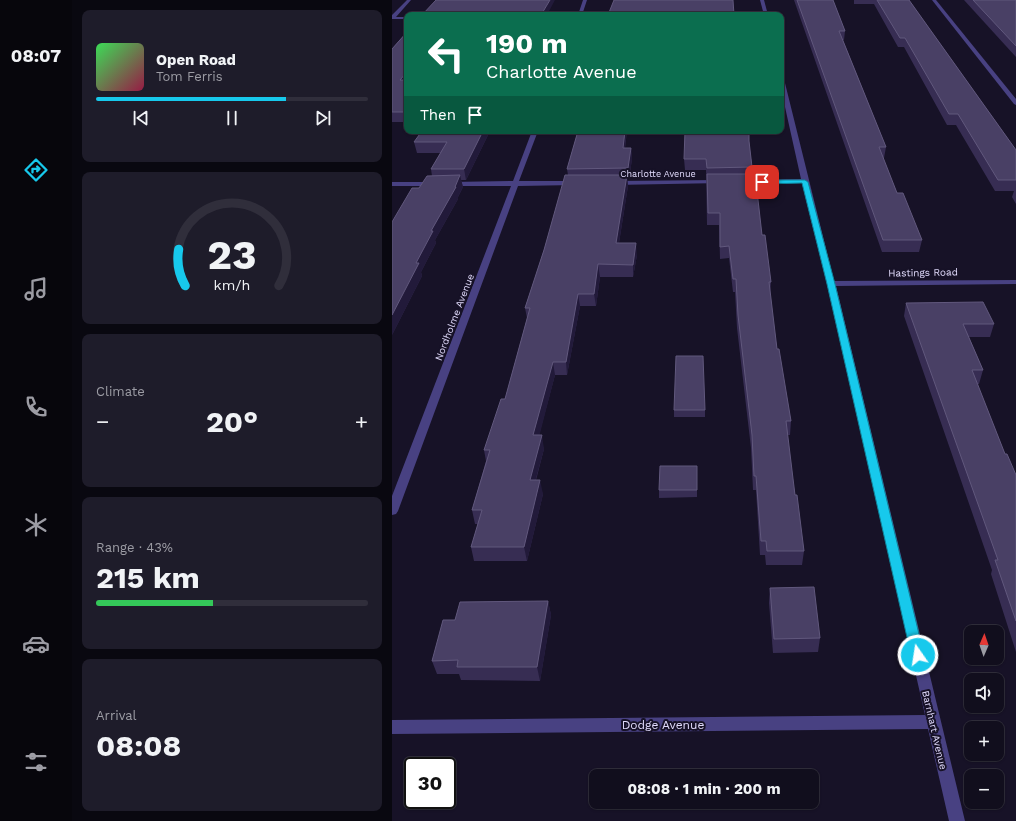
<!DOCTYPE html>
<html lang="en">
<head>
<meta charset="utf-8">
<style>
	body { margin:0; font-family:"Work Sans",sans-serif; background:#1e1c2a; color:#f1f3f6; height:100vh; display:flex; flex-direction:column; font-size:15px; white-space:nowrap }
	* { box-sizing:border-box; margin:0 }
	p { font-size:13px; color:#9c9ca4 }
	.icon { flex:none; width:22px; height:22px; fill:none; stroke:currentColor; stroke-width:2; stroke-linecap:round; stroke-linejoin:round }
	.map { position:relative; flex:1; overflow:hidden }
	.details { display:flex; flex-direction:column; gap:10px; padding:10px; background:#090810; width:320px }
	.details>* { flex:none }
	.guide { position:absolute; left:12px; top:12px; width:380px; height:122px; border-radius:8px; box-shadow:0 1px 3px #0004,0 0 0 1px #302e3b; background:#0b6e4f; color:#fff; overflow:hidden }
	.needle { width:26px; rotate:2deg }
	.buttons { position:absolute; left:572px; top:625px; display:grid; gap:8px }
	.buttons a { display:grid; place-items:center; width:40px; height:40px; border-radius:8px; background:#110e1d; box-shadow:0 1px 3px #0004,0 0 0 1px #302e3b; font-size:20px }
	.speed { position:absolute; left:12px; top:757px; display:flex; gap:8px; font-size:20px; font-weight:700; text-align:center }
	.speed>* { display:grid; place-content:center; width:52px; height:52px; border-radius:50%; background:#110e1d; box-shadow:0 1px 3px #0004,0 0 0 1px #302e3b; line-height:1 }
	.speed .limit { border:2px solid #111; border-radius:6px; background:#fff; color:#111 }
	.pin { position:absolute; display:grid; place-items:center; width:34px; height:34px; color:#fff; margin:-17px; border-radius:8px; box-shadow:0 2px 6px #0006 }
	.me { position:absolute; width:44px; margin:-22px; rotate:347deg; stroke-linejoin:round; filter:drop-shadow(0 0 3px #0008) }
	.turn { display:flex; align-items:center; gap:14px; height:84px; padding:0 16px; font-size:18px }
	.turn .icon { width:52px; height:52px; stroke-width:2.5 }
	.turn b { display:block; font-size:28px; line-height:34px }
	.then { display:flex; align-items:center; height:38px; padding:0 16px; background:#0003; gap:8px; font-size:15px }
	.big { font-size:30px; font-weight:700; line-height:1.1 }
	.details .tile { flex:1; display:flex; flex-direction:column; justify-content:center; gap:6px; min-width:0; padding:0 14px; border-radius:8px; background:#1e1c2a }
	.details .dial { align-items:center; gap:0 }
	.dial svg { height:104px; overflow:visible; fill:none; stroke:#302e3b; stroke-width:7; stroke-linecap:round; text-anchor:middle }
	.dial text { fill:#f1f3f6; stroke:none }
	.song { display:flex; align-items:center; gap:12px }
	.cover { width:48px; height:48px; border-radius:6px; background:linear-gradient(135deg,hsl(130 70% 55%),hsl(340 70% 35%)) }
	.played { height:4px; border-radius:2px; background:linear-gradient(90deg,#17c9ec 70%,#302e3b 70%) }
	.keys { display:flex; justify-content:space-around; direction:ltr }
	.heat { display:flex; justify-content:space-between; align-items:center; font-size:22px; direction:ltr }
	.charge { height:6px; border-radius:3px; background:linear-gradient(90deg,#34c759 43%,#302e3b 0) }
	.trip { position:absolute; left:197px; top:769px; width:230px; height:40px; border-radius:8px; background:#110e1d; box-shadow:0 1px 3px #0004,0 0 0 1px #302e3b; font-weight:700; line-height:40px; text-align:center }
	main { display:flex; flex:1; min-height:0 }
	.dock { display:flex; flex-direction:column; width:72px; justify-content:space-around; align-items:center; background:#07060c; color:#9c9ca4 }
	.dock .icon { width:28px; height:28px }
	.dock .active { color:#17c9ec }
	.dock b { font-size:18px; color:#f1f3f6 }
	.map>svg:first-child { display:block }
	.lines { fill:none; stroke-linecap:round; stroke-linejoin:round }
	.minor { fill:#484182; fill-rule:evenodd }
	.wall { fill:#372d53 }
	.shaded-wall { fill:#221a3a }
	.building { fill:#494065; stroke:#61587d }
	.route { fill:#17c9ec; stroke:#0f8399 }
	.labels { text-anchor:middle; stroke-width:4; stroke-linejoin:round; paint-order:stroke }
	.far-street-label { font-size:9px; fill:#e1dbfc; stroke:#171227 }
	.street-label { font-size:10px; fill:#e1dbfc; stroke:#171227 }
	.near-street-label { font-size:12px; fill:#e1dbfc; stroke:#171227 }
</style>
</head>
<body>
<main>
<nav class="dock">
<b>08:07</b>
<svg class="icon active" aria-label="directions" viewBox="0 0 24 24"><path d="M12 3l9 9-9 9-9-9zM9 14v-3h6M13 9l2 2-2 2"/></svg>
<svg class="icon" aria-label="music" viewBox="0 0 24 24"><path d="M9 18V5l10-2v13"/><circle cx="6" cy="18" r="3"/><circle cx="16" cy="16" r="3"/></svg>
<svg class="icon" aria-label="phone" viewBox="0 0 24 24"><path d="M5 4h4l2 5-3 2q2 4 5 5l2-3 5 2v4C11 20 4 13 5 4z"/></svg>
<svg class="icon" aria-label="climate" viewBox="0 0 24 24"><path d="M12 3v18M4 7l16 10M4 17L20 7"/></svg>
<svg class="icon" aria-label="car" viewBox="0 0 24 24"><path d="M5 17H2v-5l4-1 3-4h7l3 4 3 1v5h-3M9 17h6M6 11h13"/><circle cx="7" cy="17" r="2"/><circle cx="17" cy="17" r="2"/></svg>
<svg class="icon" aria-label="filters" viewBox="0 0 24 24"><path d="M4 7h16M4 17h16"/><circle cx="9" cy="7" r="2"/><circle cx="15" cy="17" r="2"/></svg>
</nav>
<section class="details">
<div class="tile">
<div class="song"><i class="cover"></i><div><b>Open Road</b><p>Tom Ferris</p></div></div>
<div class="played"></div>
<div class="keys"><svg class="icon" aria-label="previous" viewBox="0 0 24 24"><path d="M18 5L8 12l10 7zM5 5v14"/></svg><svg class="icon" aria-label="pause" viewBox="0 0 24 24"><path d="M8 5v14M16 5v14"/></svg><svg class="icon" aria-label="next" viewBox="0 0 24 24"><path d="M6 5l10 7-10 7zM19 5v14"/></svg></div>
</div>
<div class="tile dial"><svg viewBox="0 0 100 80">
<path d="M14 69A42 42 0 1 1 86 69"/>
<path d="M14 69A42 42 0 0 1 9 41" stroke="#17c9ec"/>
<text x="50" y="56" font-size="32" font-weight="700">23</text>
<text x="50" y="72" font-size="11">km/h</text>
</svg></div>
<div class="tile"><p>Climate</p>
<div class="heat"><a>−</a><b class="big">20°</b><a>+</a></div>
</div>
<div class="tile"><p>Range · 43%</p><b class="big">215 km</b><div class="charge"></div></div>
<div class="tile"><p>Arrival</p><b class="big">08:08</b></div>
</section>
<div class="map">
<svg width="624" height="821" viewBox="0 0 624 821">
	<rect width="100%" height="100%" fill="#171227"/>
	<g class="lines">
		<g class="minor">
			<polygon points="15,0 19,0 4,17 15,17 15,19 0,19 0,15"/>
			<polygon points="191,0 195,0 190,15 186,15"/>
			<polygon points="368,0 372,0 376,15 372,15"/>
			<polygon points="540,0 544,0 624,99 624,105 622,104"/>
			<polygon points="389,77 392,79 442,281 624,280 624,284 444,286 573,821 557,821 536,729 0,734 0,720 533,715 435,284 410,183 348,184 345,182 348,180 409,179 389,89"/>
			<polygon points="140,131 146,131 127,181 184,181 187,183 184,185 126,186 6,511 4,514 0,515 0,496 119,186 58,186 55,184 58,182 121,181"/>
			<polygon points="328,180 331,182 330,183 222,185 219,183 222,181"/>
			<polygon points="0,182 42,182 45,184 42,186 0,186"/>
		</g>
	</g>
	<g class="wall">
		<polygon points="402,0 441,0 453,31 452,40 451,40 494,147 492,158 491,158 505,193 530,240 527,252 490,252"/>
		<polygon points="462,0 517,0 624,150 624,204 620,197 622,191 603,191 564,125 555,125 512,47 506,47 482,4 462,4"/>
		<polygon points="572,0 624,0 624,57"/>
		<polygon points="15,32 15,122 0,122 0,49"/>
		<polygon points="98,131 74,180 69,180 71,187 66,197 66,199 43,240 44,243 29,272 30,276 0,335 27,188 40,176 39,169 49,153 25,153 22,142"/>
		<polygon points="186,131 235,131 233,148 239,148 240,159 237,179 235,179 236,186 227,243 245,255 241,277 208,277 204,306 188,306 175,375 163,375 147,435 152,449 144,480 151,494 135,561 82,561 79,547 86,524 83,524 80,510 94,461 92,450 113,399 135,318 133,308 176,175 175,169"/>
		<polygon points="357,141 360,167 360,174 370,235 379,282 378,294 385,349 399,421 398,435 395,435 403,495 412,551 410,565 374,565 373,555 368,555 364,490 361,490 359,448 345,328 343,292 341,292 337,258 328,259 327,225 315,225 314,170 293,170 292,159"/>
		<polygon points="514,303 602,324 598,337 577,337 591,370 587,384 585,384 613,454 624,475 624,652 599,574 600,570 512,316"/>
		<rect x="282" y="410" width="31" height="7"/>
		<polygon points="305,466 305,497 267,498 267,490"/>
		<polygon points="378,588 428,638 426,652 381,653 377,603"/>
		<polygon points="156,601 159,615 148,681 69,680 67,674 45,674 40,661 63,620"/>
	</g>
	<g class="shaded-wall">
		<polygon points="158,0 163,0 155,15 149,15"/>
		<polygon points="15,72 15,84 8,80"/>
		<polygon points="91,131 98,131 74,180 72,169"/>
		<polygon points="233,131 235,131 231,159 231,148"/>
		<polygon points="239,148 240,159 237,179 236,168"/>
		<polygon points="68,175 71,187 66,197 66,199 43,240 44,243 29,272 30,276 0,335 0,314 39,231"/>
		<polygon points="235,175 236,186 225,255 224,243"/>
		<polygon points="244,243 245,255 241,277 241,265"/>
		<polygon points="206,264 208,277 204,306 202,294"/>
		<polygon points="186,294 188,306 175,375 174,362"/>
		<polygon points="161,362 163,375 144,449 141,435"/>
		<polygon points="150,435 152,449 140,493 138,480"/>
		<polygon points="148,480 151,494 135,561 132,547"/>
		<polygon points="156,601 159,615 148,681 145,667"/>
	</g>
	<g class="building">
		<polygon points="44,0 158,0 149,15 30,15"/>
		<polygon points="222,0 341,0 342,15 216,15"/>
		<polygon points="405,0 441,0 453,31 447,31 494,147 487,147 505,193 511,193 530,240 491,240"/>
		<polygon points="485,0 517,0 624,150 624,180 606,180 566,114 557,114 513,38 508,38"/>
		<polygon points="581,0 624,0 624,46"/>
		<polygon points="15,32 15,72 8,80 15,80 15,112 0,112 0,49"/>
		<polygon points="30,131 91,131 72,169 39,169 55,142 22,142"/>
		<polygon points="186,131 233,131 231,148 239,148 236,168 175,169"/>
		<polygon points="293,131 357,131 357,141 360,167 315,168 314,159 292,159"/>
		<polygon points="315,174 361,174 363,190 365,191 370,235 373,235 379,282 377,282 385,349 387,349 399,421 394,421 403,495 405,495 412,551 375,551 374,541 369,541 364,476 362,476 360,435 346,315 344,279 341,279 337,246 328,247 328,213 316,213"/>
		<polygon points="68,175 63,187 64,187 39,231 41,231 24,263 27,263 0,315 0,222 20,188 27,188 35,176"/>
		<polygon points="173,175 235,175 224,243 244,243 241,265 206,264 202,294 186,294 174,362 161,362 141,435 150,435 138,480 148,480 132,547 79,547 90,510 80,510 98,450 92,450 109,399 113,399 138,308 133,308 152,250"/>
		<polygon points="591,302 602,324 571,324 591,370 580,370 613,454 615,454 624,475 624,621 603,560 606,560 514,303"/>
		<polygon points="284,356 311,356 313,410 282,410"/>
		<polygon points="268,466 305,466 305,490 267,490"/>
		<polygon points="422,587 428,638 382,639 378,588"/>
		<polygon points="156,601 145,667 65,667 66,660 40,661 51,620 63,620 68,602"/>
	</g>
	<polygon class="route" points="368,180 413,180 416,182 443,284 532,655 530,659 526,660 521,659 519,655 435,284 410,183 370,184 368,183"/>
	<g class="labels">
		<g class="far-street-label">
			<text x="266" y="177">Charlotte Avenue</text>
		</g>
		<g class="street-label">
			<text transform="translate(531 272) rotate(-1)" y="4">Hastings Road</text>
			<text transform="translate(62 317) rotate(-69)" y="4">Nordholme Avenue</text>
			<text transform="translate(543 730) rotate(77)" y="4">Barnhart Avenue</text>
		</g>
		<g class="near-street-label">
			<text x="271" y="729">Dodge Avenue</text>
		</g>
	</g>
</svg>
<div class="buttons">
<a><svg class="needle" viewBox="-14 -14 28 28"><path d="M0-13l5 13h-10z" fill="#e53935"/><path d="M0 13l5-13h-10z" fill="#9c9ca4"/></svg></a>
<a><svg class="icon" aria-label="sound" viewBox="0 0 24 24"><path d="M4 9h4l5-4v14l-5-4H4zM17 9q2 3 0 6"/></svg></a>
<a>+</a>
<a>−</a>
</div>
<div class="speed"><div class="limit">30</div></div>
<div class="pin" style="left:370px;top:182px;background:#d93025"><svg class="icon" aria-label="arrive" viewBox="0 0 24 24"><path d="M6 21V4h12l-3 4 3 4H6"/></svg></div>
<svg class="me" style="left:526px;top:655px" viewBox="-20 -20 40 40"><circle r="17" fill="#17c9ec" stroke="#fff" stroke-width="3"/><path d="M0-11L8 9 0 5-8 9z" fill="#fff"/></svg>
<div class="trip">08:08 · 1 min · 200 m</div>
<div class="guide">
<div class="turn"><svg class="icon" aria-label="left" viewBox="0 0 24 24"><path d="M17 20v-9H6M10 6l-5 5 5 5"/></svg><div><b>190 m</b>Charlotte Avenue</div></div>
<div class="then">Then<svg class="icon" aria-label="arrive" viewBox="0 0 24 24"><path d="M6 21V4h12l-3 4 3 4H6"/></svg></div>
</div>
</div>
</main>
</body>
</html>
